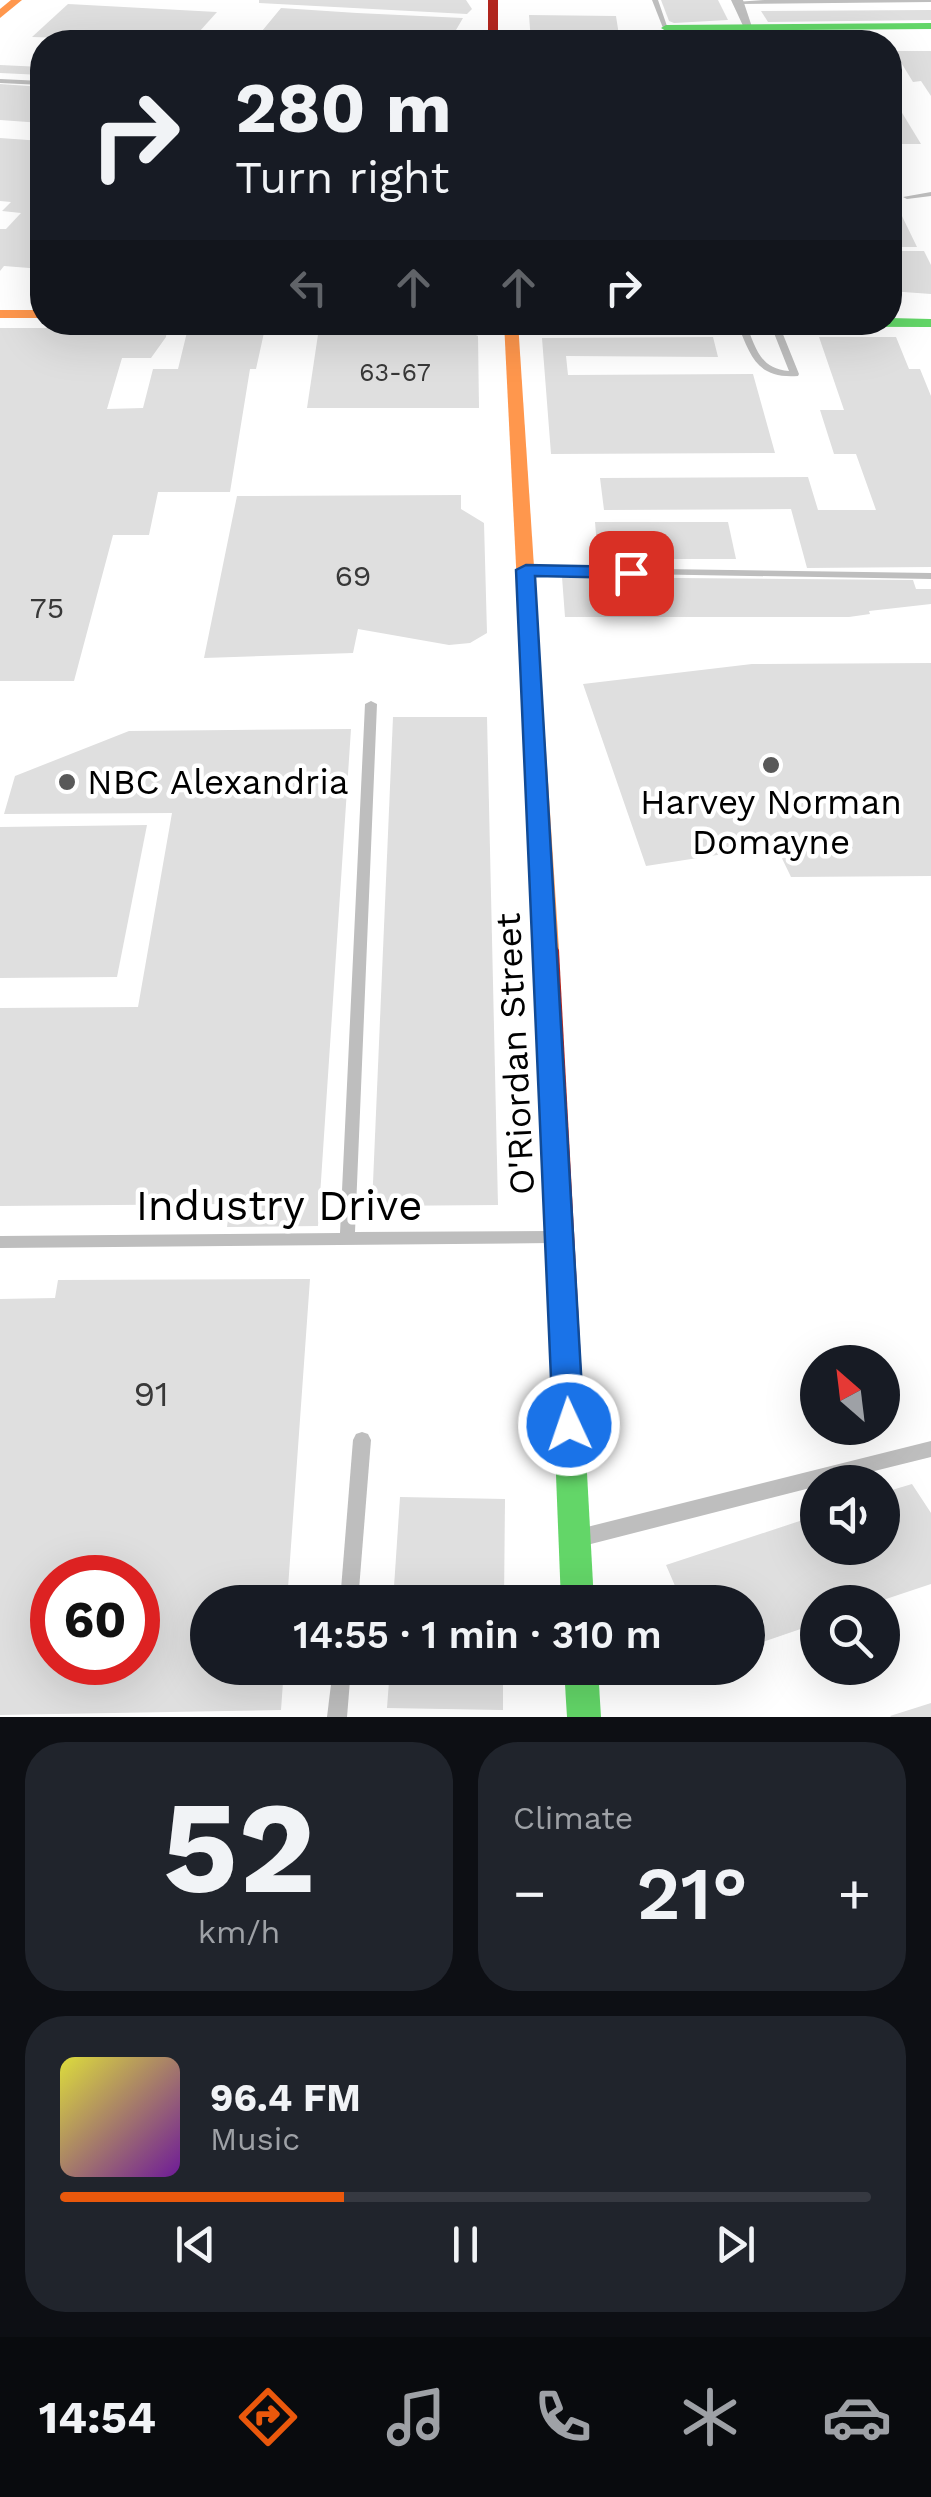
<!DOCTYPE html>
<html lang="en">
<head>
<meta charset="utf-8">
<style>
	body { margin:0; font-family:"Work Sans",sans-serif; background:#20242c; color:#f1f3f6; height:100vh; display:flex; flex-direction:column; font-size:38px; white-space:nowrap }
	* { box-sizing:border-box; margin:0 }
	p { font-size:32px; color:#9ea1a6 }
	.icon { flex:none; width:55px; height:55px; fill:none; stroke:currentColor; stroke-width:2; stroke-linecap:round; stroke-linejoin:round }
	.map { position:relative; height:1717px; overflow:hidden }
	.side { display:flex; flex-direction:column; gap:25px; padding:25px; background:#0d0f14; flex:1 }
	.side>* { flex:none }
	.guide { position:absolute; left:30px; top:30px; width:872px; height:305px; border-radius:40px; box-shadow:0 10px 40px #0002; background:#171b24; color:#f1f3f6; overflow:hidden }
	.needle { width:65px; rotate:332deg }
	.buttons { position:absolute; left:800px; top:1345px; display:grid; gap:20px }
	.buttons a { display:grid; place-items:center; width:100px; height:100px; border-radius:50%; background:#171b24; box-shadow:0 10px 40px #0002; font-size:50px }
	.speed { position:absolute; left:30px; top:1555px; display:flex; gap:20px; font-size:50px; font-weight:700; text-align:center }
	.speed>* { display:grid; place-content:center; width:130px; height:130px; border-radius:50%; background:#171b24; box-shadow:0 10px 40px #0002; line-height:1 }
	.speed .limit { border:15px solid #d22; background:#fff; color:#111 }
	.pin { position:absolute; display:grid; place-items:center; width:85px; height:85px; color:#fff; margin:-42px; border-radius:20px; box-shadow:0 5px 15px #0006 }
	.me { position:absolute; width:110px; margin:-55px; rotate:357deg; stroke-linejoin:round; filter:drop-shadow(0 0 8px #0008) }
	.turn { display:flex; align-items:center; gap:35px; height:210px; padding:0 40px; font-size:45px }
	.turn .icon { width:130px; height:130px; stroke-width:2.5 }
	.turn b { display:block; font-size:70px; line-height:85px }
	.lanes { display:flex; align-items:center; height:95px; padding:0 40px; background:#0003; justify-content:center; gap:50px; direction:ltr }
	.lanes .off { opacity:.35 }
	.big { font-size:75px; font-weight:600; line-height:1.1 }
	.side .widget { flex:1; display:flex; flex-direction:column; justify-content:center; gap:15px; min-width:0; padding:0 35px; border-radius:40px; background:#20242c }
	.side .dial { align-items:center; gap:0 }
	.dial b { font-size:130px; line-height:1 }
	.song { display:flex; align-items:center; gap:30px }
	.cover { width:120px; height:120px; border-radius:15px; background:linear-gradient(135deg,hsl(60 70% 55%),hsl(280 70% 35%)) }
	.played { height:10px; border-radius:5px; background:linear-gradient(90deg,#ea580c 35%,#363941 35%) }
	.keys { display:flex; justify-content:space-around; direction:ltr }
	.heat { display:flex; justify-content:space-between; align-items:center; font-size:55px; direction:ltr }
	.side .tiles { flex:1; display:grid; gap:25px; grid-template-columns:1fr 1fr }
	.widget:last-child { grid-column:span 2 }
	.trip { position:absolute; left:190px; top:1585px; width:575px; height:100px; border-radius:50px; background:#171b24; box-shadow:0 10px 40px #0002; font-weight:600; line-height:100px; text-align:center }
	.tabs { display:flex; height:160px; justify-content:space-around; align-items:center; background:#090b0e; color:#9ea1a6 }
	.tabs .icon { width:70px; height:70px }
	.tabs .current { color:#ea580c }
	.tabs b { font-size:45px; color:#f1f3f6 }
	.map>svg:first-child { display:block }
	.building { fill:#dfdfdf; fill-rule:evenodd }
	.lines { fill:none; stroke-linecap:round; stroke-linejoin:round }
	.lane { fill:#bebebe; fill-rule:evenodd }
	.street { fill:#bebebe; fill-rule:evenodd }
	.fast { fill:#63d668; fill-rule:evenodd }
	.slow { fill:#ff974d; fill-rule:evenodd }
	.jam { fill:#b3261e; fill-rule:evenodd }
	.route { fill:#1a73e8; stroke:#114b97; stroke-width:2.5 }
	.poi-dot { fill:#595959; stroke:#fff; stroke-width:4 }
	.labels { text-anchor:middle; stroke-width:9; stroke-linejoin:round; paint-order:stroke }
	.far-number-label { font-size:25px; fill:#383838 }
	.number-label { font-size:30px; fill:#383838 }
	.poi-label { font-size:35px; fill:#000; stroke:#fff; text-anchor:start }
	.street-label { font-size:35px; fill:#000; stroke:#fff }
	.near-number-label { font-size:35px; fill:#383838 }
	.near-street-label { font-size:42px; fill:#000; stroke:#fff }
</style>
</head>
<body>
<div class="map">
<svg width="931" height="1717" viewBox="0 0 931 1717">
	<rect width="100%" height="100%" fill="#fff"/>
	<g class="building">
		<polygon points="259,0 466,0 472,9 467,14 259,3"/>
		<polygon points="661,0 718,0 728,20 674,23 669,21"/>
		<polygon points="68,4 217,12 190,42 32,37"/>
		<polygon points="281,8 357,13 463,18 449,42 253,42"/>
		<polygon points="931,10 931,20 768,22 761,11"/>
		<polygon points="529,15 616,16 620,42 531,42"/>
		<polygon points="856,37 860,42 726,42 724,38"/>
		<polygon points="894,51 931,51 931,96 921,81 913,82"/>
		<polygon points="0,65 42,67 42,75 0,73"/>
		<polygon points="0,84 42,87 42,123 0,120"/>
		<polygon points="890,93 921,144 890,144"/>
		<polygon points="0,138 42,141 42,269 4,266 0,271 0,229 6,229 21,213 2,211 11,202 0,201"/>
		<polygon points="890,214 901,214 917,247 890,247"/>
		<polygon points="890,251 924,251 931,265 931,294 890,291"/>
		<polygon points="459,327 478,336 479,408 307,408 319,328"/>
		<polygon points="0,328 167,328 166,337 151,358 122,358 107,409 143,408 153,369 178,369 188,328 265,328 256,369 250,369 230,492 158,492 149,535 113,535 74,681 0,681"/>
		<polygon points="713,337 718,357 566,356 568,375 753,374 775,453 551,454 542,338"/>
		<polygon points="819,337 896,337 909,369 920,369 931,396 931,567 807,568 791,509 604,510 600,478 808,477 818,510 876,510 856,454 834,454 820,410 844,410"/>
		<polygon points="461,495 461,509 484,523 487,633 470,643 449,645 358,629 353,653 204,658 237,496"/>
		<polygon points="595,522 728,522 736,559 598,559"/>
		<polygon points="562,577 913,580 916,589 931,589 931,604 869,611 870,614 849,617 565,617"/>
		<polygon points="931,663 931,876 791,877 776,846 646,866 583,684 752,664"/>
		<polygon points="393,717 487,717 498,1205 372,1206"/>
		<polygon points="351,729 318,1226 227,1227 230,1204 0,1206 0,1008 138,1007 172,813 4,814 15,776 129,731"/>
		<polygon points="147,825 117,977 0,978 0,827"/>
		<path d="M310,1279L287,1602H208V1668H284L281,1710L0,1715V1299L55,1298L58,1280ZM52,1578H138V1662H52Z"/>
		<polygon points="912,1484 931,1513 931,1584 877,1602 818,1602 818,1623 748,1647 748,1602 682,1602 666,1565 818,1515 818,1548 882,1548 882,1493"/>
		<polygon points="400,1497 505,1499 504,1602 393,1602"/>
		<polygon points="390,1668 503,1668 503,1710 387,1708"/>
		<polygon points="931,1703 931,1717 891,1717 890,1716"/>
	</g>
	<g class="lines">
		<g class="lane">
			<polygon points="652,0 658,0 668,29 663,28"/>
			<polygon points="931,0 931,2 738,4 735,2 764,0"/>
			<polygon points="0,79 42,81 42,85 0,83"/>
			<polygon points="931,192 931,196 907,199 903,197"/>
			<path d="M745,322C756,347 759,369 789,371L770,323L778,322L799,374L798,376C756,379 751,356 737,323Z"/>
			<polygon points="528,567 931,573 931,579 524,572 524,568"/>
			<polygon points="371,701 377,704 355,1232 552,1231 557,1232 560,1237 557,1242 552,1243 0,1248 0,1236 340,1233 365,704"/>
			<polygon points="362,1432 368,1434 371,1440 358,1602 340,1602 353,1440 356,1434"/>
			<polygon points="931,1441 931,1457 830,1482 818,1482 818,1486 587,1545 581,1542 578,1536 581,1530 587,1527"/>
			<polygon points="333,1668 351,1668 347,1717 327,1717"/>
		</g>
		<polygon class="street" points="731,0 743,0 753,30 745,30"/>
		<g class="fast">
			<polygon points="931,23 931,29 666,31 661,28 666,25"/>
			<polygon points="890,318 931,319 931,327 535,326 528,322 890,322"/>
			<polygon points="568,1385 579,1389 583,1399 594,1602 561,1602 553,1399 557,1389"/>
			<polygon points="564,1668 598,1668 601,1717 567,1717"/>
		</g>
		<g class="slow">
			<polygon points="11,0 22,0 0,18 0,9"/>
			<rect x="0" y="310" width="42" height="8"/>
			<polygon points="504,322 518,322 559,950 555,956 539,956 535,950"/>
		</g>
		<g class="jam">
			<rect x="488" y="0" width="10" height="42"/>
			<polygon points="547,942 555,944 559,950 583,1399 579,1409 568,1413 557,1409 553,1399 535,950 539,944"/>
		</g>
	</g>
	<polygon class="route" points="526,565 631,567 641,573 631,578 535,576 584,1425 580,1435 569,1439 558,1435 553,1425 516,570"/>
	<g class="poi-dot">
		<circle cx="771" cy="765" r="10"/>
		<circle cx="67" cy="782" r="10"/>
	</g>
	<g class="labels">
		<g class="far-number-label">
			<text x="395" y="381">63-67</text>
		</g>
		<g class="number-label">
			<text x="353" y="586">69</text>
			<text x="47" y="618">75</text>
		</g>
		<g class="poi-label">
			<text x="87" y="794">NBC Alexandria</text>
			<text x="771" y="814" text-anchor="middle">Harvey Norman<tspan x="771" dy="40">Domayne</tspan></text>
		</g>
		<g class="street-label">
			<text transform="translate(515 1054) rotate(-93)" y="12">O'Riordan Street</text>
		</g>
		<g class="near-number-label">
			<text x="151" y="1406">91</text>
		</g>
		<g class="near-street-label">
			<text x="279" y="1220">Industry Drive</text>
		</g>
	</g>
</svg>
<div class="buttons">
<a><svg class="needle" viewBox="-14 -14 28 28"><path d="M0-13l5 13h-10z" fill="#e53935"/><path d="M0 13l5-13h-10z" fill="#9ea1a6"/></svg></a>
<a><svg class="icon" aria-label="sound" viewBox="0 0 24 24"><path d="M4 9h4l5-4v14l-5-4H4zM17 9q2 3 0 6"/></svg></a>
<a><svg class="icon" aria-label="search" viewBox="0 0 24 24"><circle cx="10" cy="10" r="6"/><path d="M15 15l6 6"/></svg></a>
</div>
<div class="speed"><div class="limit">60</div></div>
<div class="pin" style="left:631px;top:573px;background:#d93025"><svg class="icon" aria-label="arrive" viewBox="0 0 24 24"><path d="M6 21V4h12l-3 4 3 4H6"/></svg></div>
<svg class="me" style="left:569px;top:1425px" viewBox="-20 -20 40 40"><circle r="17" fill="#1a73e8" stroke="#fff" stroke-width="3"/><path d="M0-11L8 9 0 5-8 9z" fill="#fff"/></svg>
<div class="trip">14:55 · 1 min · 310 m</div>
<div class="guide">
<div class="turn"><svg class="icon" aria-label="right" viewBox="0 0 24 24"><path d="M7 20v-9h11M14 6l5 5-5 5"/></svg><div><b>280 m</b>Turn right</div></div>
<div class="lanes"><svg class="icon off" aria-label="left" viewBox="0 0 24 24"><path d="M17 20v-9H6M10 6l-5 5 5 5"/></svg><svg class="icon off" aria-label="ahead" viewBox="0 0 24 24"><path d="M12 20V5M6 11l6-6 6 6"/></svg><svg class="icon off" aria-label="ahead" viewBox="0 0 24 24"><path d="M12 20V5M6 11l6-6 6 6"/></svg><svg class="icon" aria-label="right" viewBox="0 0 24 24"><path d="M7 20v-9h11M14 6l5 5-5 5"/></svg></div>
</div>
</div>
<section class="side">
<div class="tiles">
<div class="widget dial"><b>52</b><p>km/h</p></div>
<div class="widget"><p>Climate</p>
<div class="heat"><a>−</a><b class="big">21°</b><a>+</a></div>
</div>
<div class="widget">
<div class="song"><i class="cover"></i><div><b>96.4 FM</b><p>Music</p></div></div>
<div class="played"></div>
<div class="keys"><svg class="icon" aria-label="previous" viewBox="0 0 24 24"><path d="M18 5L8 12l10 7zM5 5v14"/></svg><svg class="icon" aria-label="pause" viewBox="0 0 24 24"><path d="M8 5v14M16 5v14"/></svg><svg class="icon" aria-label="next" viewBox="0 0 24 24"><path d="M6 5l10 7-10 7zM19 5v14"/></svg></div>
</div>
</div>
</section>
<nav class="tabs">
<b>14:54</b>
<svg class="icon current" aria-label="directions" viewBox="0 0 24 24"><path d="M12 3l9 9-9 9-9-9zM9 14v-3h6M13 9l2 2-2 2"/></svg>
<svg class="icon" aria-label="music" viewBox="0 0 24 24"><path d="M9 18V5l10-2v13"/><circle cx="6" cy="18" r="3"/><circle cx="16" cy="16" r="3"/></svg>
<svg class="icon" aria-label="phone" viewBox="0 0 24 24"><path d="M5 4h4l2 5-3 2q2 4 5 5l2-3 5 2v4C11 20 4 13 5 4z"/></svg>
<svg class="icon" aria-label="climate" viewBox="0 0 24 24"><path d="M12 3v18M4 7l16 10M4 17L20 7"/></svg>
<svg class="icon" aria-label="car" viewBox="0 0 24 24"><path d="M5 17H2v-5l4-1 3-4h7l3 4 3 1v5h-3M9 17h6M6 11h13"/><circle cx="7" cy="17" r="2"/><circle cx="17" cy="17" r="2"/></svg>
</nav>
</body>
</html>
